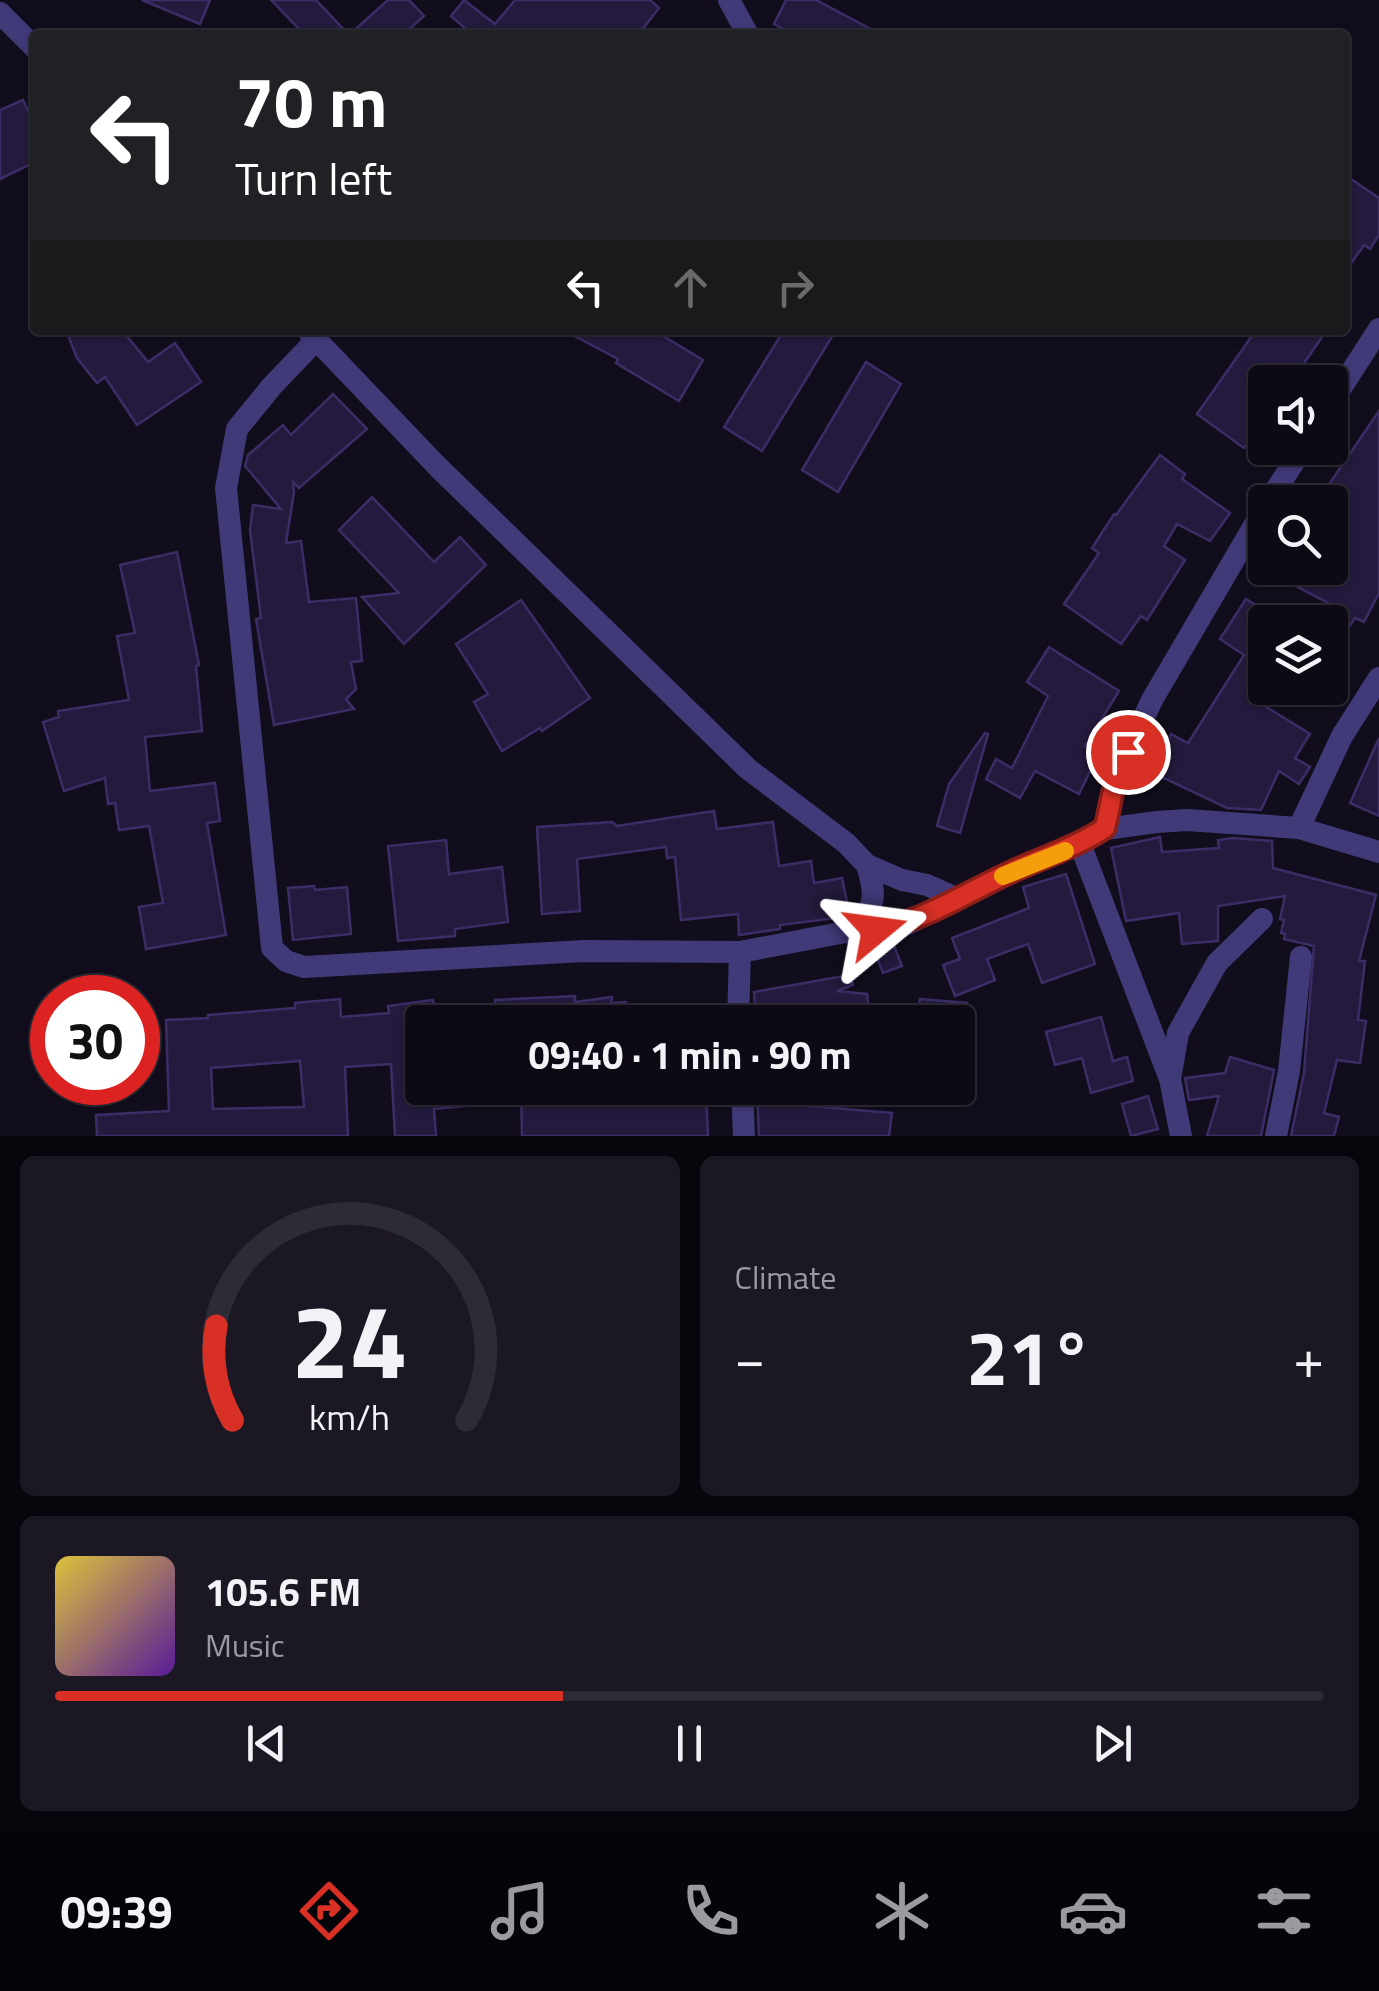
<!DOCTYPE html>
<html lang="en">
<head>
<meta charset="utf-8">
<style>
	body { margin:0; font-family:"Titillium Web",sans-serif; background:#1b1823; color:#f1f3f6; height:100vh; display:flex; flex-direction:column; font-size:38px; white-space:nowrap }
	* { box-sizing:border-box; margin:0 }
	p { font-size:32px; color:#9a9aa1 }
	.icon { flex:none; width:55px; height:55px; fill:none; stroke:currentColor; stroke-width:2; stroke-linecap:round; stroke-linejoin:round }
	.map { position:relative; height:1136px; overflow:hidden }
	.sheet { display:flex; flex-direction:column; gap:20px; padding:20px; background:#07060c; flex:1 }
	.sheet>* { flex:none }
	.hud { position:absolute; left:30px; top:30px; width:1320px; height:305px; border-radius:10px; box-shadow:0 2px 8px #0004,0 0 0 2px #2d2b35; background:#202124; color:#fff; overflow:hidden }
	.controls { position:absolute; left:1248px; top:365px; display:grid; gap:20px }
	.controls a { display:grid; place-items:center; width:100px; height:100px; border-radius:10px; background:#0d0a16; box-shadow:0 2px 8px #0004,0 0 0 2px #2d2b35; font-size:50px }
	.speed { position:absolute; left:30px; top:975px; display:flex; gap:20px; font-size:50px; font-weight:700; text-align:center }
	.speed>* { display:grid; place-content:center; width:130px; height:130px; border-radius:50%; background:#0d0a16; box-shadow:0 2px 8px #0004,0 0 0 2px #2d2b35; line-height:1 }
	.speed .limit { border:15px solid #d22; background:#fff; color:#111 }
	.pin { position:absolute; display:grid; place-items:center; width:85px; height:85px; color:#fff; margin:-42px; border:5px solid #fff; border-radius:50%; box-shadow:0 2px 10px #0007 }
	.me { position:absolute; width:110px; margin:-55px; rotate:74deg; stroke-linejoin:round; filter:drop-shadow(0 0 8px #0008) }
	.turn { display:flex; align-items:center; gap:35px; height:210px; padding:0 40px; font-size:45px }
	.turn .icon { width:130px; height:130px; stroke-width:2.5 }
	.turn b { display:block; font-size:70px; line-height:85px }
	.lanes { display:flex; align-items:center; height:95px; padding:0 40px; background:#0003; justify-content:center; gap:50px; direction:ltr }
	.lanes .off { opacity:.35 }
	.big { font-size:75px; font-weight:700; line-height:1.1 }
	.sheet .card { flex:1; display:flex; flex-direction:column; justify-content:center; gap:15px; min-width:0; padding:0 35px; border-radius:15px; background:#1b1823 }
	.sheet .dial { align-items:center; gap:0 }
	.dial svg { height:260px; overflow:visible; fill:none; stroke:#2d2b35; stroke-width:7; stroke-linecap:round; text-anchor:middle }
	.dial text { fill:#f1f3f6; stroke:none }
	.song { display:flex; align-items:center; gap:30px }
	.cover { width:120px; height:120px; border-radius:15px; background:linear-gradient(135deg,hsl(50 70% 55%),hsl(270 70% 35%)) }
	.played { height:10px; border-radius:5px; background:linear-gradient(90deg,#d93025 40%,#2d2b35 40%) }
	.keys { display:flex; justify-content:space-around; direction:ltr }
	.heat { display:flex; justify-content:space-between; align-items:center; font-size:55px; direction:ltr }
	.sheet .tiles { flex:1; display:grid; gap:20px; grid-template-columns:1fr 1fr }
	.card:last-child { grid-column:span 2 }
	.trip { position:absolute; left:405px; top:1005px; width:570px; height:100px; border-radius:10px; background:#0d0a16; box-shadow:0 2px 8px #0004,0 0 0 2px #2d2b35; font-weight:700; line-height:100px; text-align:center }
	.dock { display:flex; height:160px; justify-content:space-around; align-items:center; background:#050409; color:#9a9aa1 }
	.dock .icon { width:70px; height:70px }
	.dock .active { color:#d93025 }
	.dock b { font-size:45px; color:#f1f3f6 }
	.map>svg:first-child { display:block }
	.building { fill:#241a3d; stroke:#3d2d67; stroke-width:2.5; fill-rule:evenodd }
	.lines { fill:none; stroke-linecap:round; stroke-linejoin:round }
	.street { stroke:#413a79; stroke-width:22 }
	.route-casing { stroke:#8d1f18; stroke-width:25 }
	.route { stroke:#d93025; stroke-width:18 }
	.slow { stroke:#f59e0b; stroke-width:18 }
</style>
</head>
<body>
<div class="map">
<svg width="1379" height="1136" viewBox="0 0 1379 1136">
	<rect width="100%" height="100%" fill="#110d1d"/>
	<g class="building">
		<polygon points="142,0 210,0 200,24"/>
		<polygon points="271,0 316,0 349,35 388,0 409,0 424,16 403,35 305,35"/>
		<polygon points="464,0 495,24 515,0 650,0 659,8 638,35 473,35 451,16"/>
		<polygon points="786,0 816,0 882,35 795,35 774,24"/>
		<polygon points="23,100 28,111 35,106 35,162 0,179 0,110"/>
		<polygon points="1345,175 1379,198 1379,235 1370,249 1364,245 1345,272"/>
		<polygon points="66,330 122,330 148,362 175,343 201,382 137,425 105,377 97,383 77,358"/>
		<polygon points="563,330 653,330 703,360 679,401 616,363 618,359"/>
		<polygon points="784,330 836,330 762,451 724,427"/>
		<polygon points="1256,330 1327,330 1291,382 1265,382 1265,420 1244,448 1197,414"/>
		<polygon points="866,362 901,384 838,492 802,470"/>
		<polygon points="333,394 367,429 299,488 293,482 294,492 286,543 301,541 309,602 356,598 362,661 351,662 356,689 346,699 354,709 274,725 256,619 261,618 250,530 253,505 281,509 245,466 248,455 283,425 291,435"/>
		<polygon points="1379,411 1379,593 1364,622 1355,618 1330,656 1330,604 1261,568 1330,568 1330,502 1317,502"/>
		<polygon points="1160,455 1185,474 1182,479 1230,513 1210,541 1177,524 1164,546 1185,560 1147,620 1141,616 1121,644 1064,604 1099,553 1092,548 1114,514 1116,515"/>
		<polygon points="372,497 434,562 460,537 486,565 404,644 362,597 399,593 339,530"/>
		<polygon points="177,552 199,665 196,666 202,731 145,737 150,791 215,783 220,821 207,823 226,935 146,949 139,907 163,903 149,826 119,830 115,803 108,804 105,778 64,791 43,722 59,717 58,711 129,700 117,636 135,633 120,565"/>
		<polygon points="1246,599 1265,611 1265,706 1310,734 1295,758 1310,767 1299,784 1279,771 1261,810 1227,808 1153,773 1171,734 1188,743 1244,655 1220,639"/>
		<polygon points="521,600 590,698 542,731 540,728 502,751 474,702 488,694 456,644"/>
		<polygon points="1049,647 1119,691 1085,746 1099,753 1079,794 1035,771 1020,798 986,779 996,759 1012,768 1048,696 1027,682"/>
		<polygon points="985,733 988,734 960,833 937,826 949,784"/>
		<polygon points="1379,738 1379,816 1350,803"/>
		<polygon points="714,811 717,829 773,822 779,866 811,861 814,883 842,878 849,911 844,917 780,925 780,929 739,935 738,914 681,920 675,857 667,858 666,847 577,859 580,911 542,914 537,827 612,822 617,826"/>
		<polygon points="1160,837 1162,852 1219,848 1218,840 1233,838 1272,841 1273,868 1376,895 1359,961 1365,961 1358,1020 1366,1021 1360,1063 1337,1060 1324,1113 1339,1117 1334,1136 1291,1136 1304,1073 1314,946 1284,939 1285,934 1281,933 1284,920 1280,919 1285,896 1218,906 1218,941 1182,944 1179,913 1126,921 1111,848"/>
		<polygon points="446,840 449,874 502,867 508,922 455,929 455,936 398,941 388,846"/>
		<polygon points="1066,874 1095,964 1042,983 1028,944 987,959 995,980 955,996 943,965 960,959 952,938 1029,908 1023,887"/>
		<polygon points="314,886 315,890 347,887 351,934 293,940 288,888"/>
		<polygon points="894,946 902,966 883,973 875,953"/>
		<polygon points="850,975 853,985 837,991 867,994 870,1022 756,1022 754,992"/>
		<polygon points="575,996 575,1002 612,997 611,1003 626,1002 631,1022 496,1022 495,1000"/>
		<path d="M340,999L341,1017L389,1013L388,1006L433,1000L436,1022H422V1088H485V1104L434,1109L436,1136H395L391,1064L345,1067L348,1136H97L96,1115L169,1111L166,1020L208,1018V1015L295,1008V1003ZM300,1061L304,1107L213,1109L211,1068Z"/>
		<polygon points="920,999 967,1003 965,1022 917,1022"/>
		<polygon points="1101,1017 1113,1061 1127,1057 1133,1081 1091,1093 1082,1058 1055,1065 1046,1032"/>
		<polygon points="1230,1057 1274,1070 1261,1136 1207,1136 1219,1096 1189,1100 1185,1078 1225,1073"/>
		<polygon points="521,1088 579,1088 579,1098 706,1091 708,1136 522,1136"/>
		<polygon points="757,1092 776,1094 775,1103 892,1113 889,1136 759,1136"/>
		<polygon points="1148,1096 1158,1129 1131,1136 1122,1104"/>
	</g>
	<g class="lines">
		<g class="street">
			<polyline points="729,0 748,35"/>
			<polyline points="0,13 35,48"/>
			<polyline points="308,331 438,467 748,769 846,843 867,865 902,880 927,885 958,899"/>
			<polyline points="316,340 272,386 237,429 226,488 272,948 286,961 304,967 584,951 740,952 851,931 876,930 908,924 1015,870 1080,844 1105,829 1157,822 1187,820 1299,828 1379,852"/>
			<polyline points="1330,405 1379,329"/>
			<polyline points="1268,502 1303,448"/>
			<polyline points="1299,828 1342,736 1379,678"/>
			<polyline points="1105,829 1116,777 1152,700 1265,507"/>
			<polyline points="1080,844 1170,1079 1181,1136"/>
			<path d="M851,931C876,906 877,898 867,865"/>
			<polyline points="738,1022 740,952"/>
			<polyline points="1170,1079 1178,1033 1217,963 1262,919"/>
			<polyline points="742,1088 744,1136"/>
			<polyline points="1276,1136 1289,1071 1301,957"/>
		</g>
	</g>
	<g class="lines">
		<g class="route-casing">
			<path id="route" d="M876,930C926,920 967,892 1013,871C1044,857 1076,847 1105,828L1116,777L1128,752"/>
		</g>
		<use href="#route" class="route"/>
		<polyline class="slow" points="1003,876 1065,851"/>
	</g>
</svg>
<div class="controls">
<a><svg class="icon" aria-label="sound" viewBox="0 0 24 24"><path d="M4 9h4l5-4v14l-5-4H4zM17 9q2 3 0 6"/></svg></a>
<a><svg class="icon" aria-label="search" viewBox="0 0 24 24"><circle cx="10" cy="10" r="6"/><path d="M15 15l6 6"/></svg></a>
<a><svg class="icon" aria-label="layers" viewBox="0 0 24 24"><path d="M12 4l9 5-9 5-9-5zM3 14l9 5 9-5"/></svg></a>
</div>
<div class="speed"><div class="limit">30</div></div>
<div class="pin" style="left:1128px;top:752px;background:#d93025"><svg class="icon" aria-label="arrive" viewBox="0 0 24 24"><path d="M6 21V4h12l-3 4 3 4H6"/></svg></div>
<svg class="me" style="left:876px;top:930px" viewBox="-20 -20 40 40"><path d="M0-17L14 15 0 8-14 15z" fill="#d93025" stroke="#fff" stroke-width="4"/></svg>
<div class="trip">09:40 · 1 min · 90 m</div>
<div class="hud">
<div class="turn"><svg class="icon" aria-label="left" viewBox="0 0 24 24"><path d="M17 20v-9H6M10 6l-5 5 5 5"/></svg><div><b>70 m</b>Turn left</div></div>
<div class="lanes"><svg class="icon" aria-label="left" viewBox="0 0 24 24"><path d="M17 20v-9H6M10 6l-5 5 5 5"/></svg><svg class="icon off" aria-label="ahead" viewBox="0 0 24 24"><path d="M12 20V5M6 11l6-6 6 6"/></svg><svg class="icon off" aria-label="right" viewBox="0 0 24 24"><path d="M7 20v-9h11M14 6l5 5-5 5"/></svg></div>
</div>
</div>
<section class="sheet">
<div class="tiles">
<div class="card dial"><svg viewBox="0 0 100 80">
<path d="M14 69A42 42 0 1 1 86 69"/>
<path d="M14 69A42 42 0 0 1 9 40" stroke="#d93025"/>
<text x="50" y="56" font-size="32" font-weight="700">24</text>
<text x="50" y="72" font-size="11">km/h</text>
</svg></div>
<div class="card"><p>Climate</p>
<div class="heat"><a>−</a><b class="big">21°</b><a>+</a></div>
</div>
<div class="card">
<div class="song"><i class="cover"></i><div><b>105.6 FM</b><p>Music</p></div></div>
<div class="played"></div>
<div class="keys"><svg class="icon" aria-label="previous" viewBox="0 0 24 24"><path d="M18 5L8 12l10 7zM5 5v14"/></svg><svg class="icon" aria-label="pause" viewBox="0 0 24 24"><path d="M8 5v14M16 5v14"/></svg><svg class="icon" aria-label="next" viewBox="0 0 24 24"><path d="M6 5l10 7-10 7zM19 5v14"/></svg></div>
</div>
</div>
</section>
<nav class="dock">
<b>09:39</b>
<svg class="icon active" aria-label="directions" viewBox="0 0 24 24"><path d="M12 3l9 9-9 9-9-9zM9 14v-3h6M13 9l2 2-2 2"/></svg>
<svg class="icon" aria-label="music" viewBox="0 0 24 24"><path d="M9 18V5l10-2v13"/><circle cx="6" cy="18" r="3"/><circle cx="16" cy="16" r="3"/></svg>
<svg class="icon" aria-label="phone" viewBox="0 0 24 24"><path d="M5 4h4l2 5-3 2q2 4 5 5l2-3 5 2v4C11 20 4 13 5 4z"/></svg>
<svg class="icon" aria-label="climate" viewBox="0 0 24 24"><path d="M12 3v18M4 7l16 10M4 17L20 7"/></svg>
<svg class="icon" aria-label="car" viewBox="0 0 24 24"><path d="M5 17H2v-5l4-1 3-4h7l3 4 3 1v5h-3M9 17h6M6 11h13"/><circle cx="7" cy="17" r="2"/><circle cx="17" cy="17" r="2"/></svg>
<svg class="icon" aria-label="filters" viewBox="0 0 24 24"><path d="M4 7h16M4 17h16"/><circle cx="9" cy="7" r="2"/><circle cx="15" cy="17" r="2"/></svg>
</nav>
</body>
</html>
